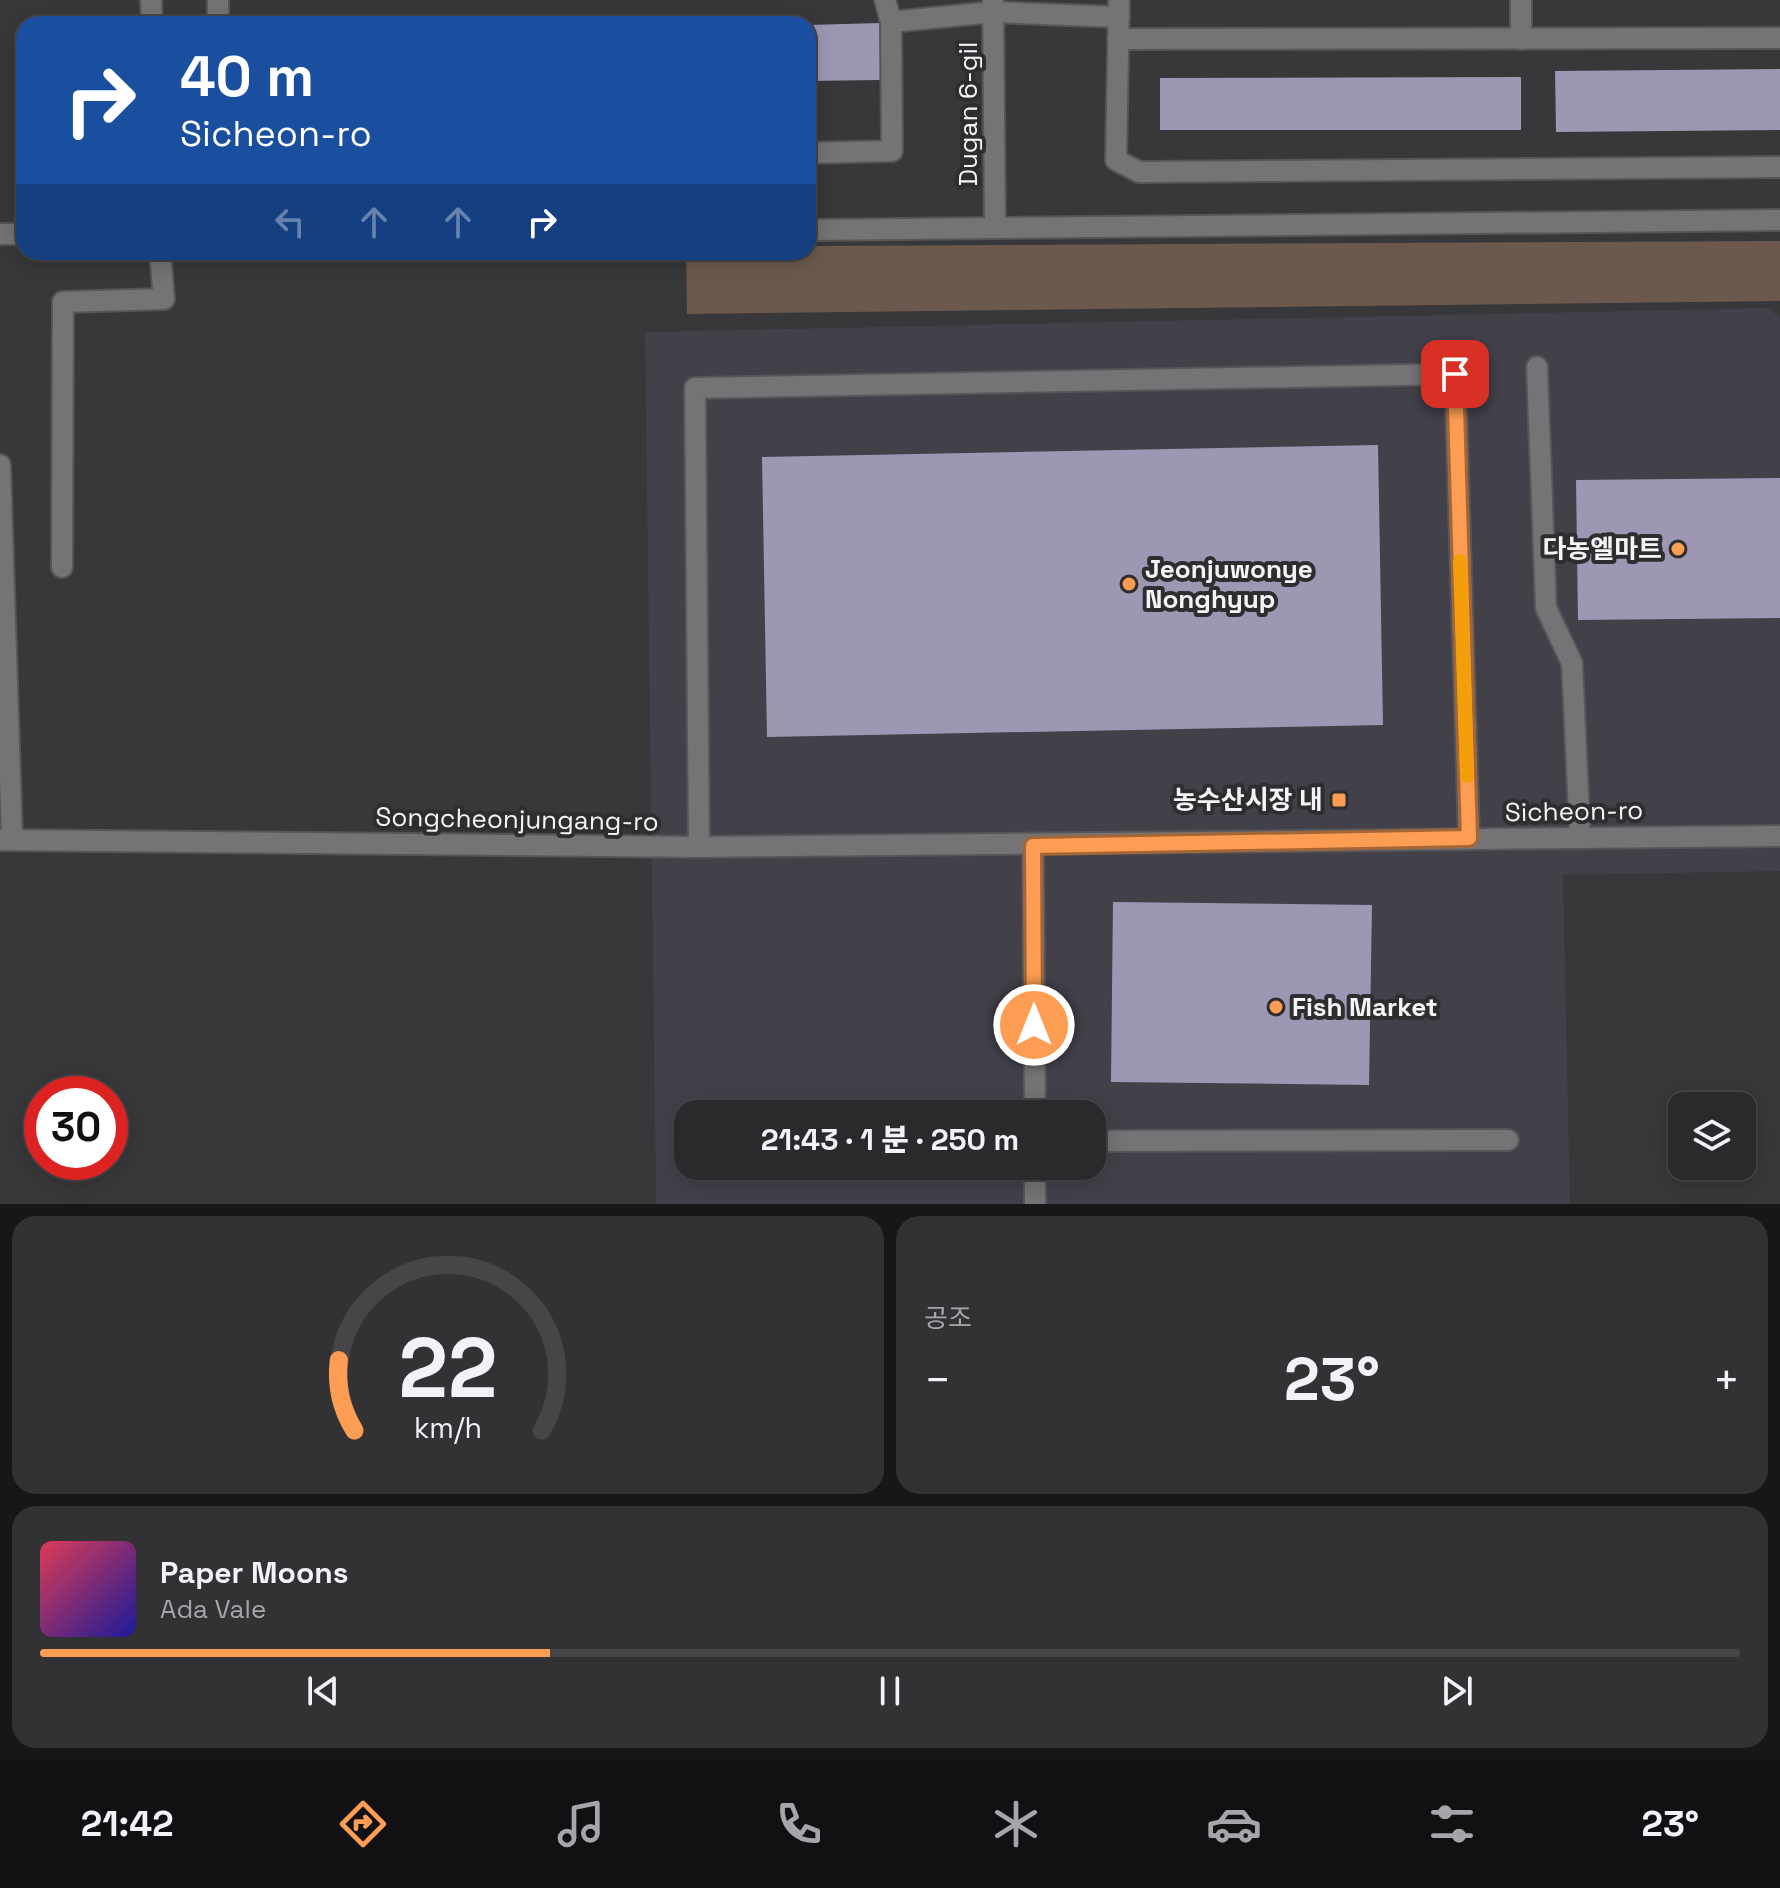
<!DOCTYPE html>
<html lang="ko">
<head>
<meta charset="utf-8">
<style>
	body { margin:0; font-family:"Space Grotesk","Noto Sans KR",sans-serif; background:#323134; color:#f1f3f6; height:100vh; display:flex; flex-direction:column; font-size:30px; white-space:nowrap }
	* { box-sizing:border-box; margin:0 }
	p { font-size:26px; color:#a5a6a9 }
	.icon { flex:none; width:44px; height:44px; fill:none; stroke:currentColor; stroke-width:2; stroke-linecap:round; stroke-linejoin:round }
	.map { position:relative; height:1204px; overflow:hidden }
	.side { display:flex; flex-direction:column; gap:12px; padding:12px; background:#171718; flex:1 }
	.side>* { flex:none }
	.guide { position:absolute; left:16px; top:16px; width:800px; height:244px; border-radius:24px; box-shadow:0 4px 20px #0003,0 0 0 2px #464548; background:#1a4fa0; color:#fff; overflow:hidden }
	.controls { position:absolute; left:1668px; top:1092px; display:grid; gap:16px }
	.controls a { display:grid; place-items:center; width:88px; height:88px; border-radius:16px; background:#2a292c; box-shadow:0 4px 20px #0003,0 0 0 2px #464548; font-size:40px }
	.speed { position:absolute; left:24px; top:1076px; display:flex; gap:16px; font-size:40px; font-weight:700; text-align:center }
	.speed>* { display:grid; place-content:center; width:104px; height:104px; border-radius:50%; background:#2a292c; box-shadow:0 4px 20px #0003,0 0 0 2px #464548; line-height:1 }
	.speed .limit { border:12px solid #d22; background:#fff; color:#111 }
	.pin { position:absolute; display:grid; place-items:center; width:68px; height:68px; color:#fff; margin:-34px; border-radius:16px; box-shadow:0 4px 12px #0006 }
	.me { position:absolute; width:88px; margin:-44px; rotate:0deg; stroke-linejoin:round; filter:drop-shadow(0 0 6px #0008) }
	.turn { display:flex; align-items:center; gap:28px; height:168px; padding:0 32px; font-size:36px }
	.turn .icon { width:104px; height:104px; stroke-width:2.5 }
	.turn b { display:block; font-size:56px; line-height:68px }
	.lanes { display:flex; align-items:center; height:76px; padding:0 32px; background:#0003; justify-content:center; gap:40px; direction:ltr }
	.lanes .off { opacity:.35 }
	.big { font-size:60px; font-weight:800; line-height:1.1 }
	.side .card { flex:1; display:flex; flex-direction:column; justify-content:center; gap:12px; min-width:0; padding:0 28px; border-radius:24px; background:#323134 }
	.side .dial { align-items:center; gap:0 }
	.dial svg { height:208px; overflow:visible; fill:none; stroke:#464548; stroke-width:7; stroke-linecap:round; text-anchor:middle }
	.dial text { fill:#f1f3f6; stroke:none }
	.song { display:flex; align-items:center; gap:24px }
	.cover { width:96px; height:96px; border-radius:12px; background:linear-gradient(135deg,hsl(350 70% 55%),hsl(240 70% 35%)) }
	.played { height:8px; border-radius:4px; background:linear-gradient(90deg,#fc9d53 30%,#464548 30%) }
	.keys { display:flex; justify-content:space-around; direction:ltr }
	.heat { display:flex; justify-content:space-between; align-items:center; font-size:44px; direction:ltr }
	.side .tiles { flex:1; display:grid; gap:12px; grid-template-columns:1fr 1fr }
	.card:last-child { grid-column:span 2 }
	.trip { position:absolute; left:674px; top:1100px; width:432px; height:80px; border-radius:24px; background:#2a292c; box-shadow:0 4px 20px #0003,0 0 0 2px #464548; font-weight:800; line-height:80px; text-align:center }
	.dock { display:flex; height:128px; justify-content:space-around; align-items:center; background:#111012; color:#a5a6a9 }
	.dock .icon { width:56px; height:56px }
	.dock .active { color:#fc9d53 }
	.dock b { font-size:36px; color:#f1f3f6 }
	.map>svg:first-child { display:block }
	.built { fill:#424049; fill-rule:evenodd }
	.green { fill:#6b594d }
	.building { fill:#9d97b3 }
	.lines { fill:none; stroke-linecap:round; stroke-linejoin:round }
	.minor-casing { stroke:#565558; stroke-width:24 }
	.minor { stroke:#747476; stroke-width:20 }
	.route-casing { stroke:#a46636; stroke-width:20 }
	.route { stroke:#fc9d53; stroke-width:14 }
	.slow { stroke:#f59e0b; stroke-width:14 }
	.poi-dot { fill:#fc9d53; stroke:#2e2d30; stroke-width:3 }
	.labels { text-anchor:middle; stroke-width:8; stroke-linejoin:round; paint-order:stroke }
	.street-label { font-size:26px; fill:#f5f5f7; stroke:#2e2d30 }
	.poi-label { font-size:26px; font-weight:bold; fill:#f5f5f7; stroke:#2e2d30; text-anchor:end }
</style>
</head>
<body>
<div class="map">
<svg width="1780" height="1204" viewBox="0 0 1780 1204">
	<rect width="100%" height="100%" fill="#38373a"/>
	<path class="built" d="M1769,308L1780,318V871L1563,875L1570,1204H656L645,332ZM688,1114H1092V1166H688Z"/>
	<polygon class="green" points="1780,241 1780,301 687,314 686,252 808,252 808,246"/>
	<g class="building">
		<polygon points="880,23 880,80 808,81 808,25"/>
		<polygon points="1780,69 1780,130 1556,132 1555,71"/>
		<polygon points="1521,77 1521,130 1160,130 1160,78"/>
		<polygon points="1378,445 1383,725 767,737 762,457"/>
		<polygon points="1780,478 1780,618 1578,620 1576,480"/>
		<polygon points="1113,902 1372,905 1369,1085 1111,1082"/>
	</g>
	<g class="lines">
		<g class="minor-casing">
			<g id="minor">
				<polyline points="151,0 152,24"/>
				<polyline points="218,0 218,24"/>
				<polyline points="885,0 891,22 993,12 1119,17"/>
				<polyline points="993,0 995,228"/>
				<polyline points="1119,0 1116,160 1139,172 1780,167"/>
				<polyline points="1521,0 1521,39"/>
				<polyline points="1118,39 1780,38"/>
				<polyline points="808,153 892,151 891,22"/>
				<polyline points="808,230 1780,220"/>
				<polyline points="0,234 24,234"/>
				<polyline points="1537,367 1546,608 1572,663 1580,836"/>
				<polyline points="0,465 12,839"/>
				<polyline points="62,567 63,302 164,299 160,252"/>
				<polyline points="0,840 699,847 1780,836"/>
				<polyline points="1033,846 1035,1114"/>
				<polyline points="699,847 695,388 1455,374 1469,838"/>
				<polyline points="1092,1141 1508,1140"/>
				<polyline points="1035,1166 1035,1204"/>
			</g>
		</g>
		<use href="#minor" class="minor"/>
	</g>
	<g class="lines">
		<g class="route-casing">
			<polyline id="route" points="1034,1025 1033,846 1469,838 1455,374"/>
		</g>
		<use href="#route" class="route"/>
		<polyline class="slow" points="1460,561 1467,776"/>
	</g>
	<g class="poi-dot">
		<circle cx="1678" cy="549" r="8"/>
		<circle cx="1129" cy="584" r="8"/>
		<rect x="1331" y="792" width="16" height="16" rx="4"/>
		<circle cx="1276" cy="1007" r="8"/>
	</g>
	<g class="labels">
		<g class="street-label">
			<text transform="translate(968 114) rotate(-90)" y="9">Dugan 6-gil</text>
			<text transform="translate(1574 811) rotate(-1)" y="9">Sicheon-ro</text>
			<text transform="translate(517 819) rotate(1)" y="9">Songcheonjungang-ro</text>
		</g>
		<g class="poi-label">
			<text x="1662" y="558">다농엘마트</text>
			<text x="1145" y="578" text-anchor="start">Jeonjuwonye<tspan x="1145" dy="30">Nonghyup</tspan></text>
			<text x="1323" y="809">농수산시장 내</text>
			<text x="1292" y="1016" text-anchor="start">Fish Market</text>
		</g>
	</g>
</svg>
<div class="controls">
<a><svg class="icon" aria-label="layers" viewBox="0 0 24 24"><path d="M12 4l9 5-9 5-9-5zM3 14l9 5 9-5"/></svg></a>
</div>
<div class="speed"><div class="limit">30</div></div>
<div class="pin" style="left:1455px;top:374px;background:#d93025"><svg class="icon" aria-label="arrive" viewBox="0 0 24 24"><path d="M6 21V4h12l-3 4 3 4H6"/></svg></div>
<svg class="me" style="left:1034px;top:1025px" viewBox="-20 -20 40 40"><circle r="17" fill="#fc9d53" stroke="#fff" stroke-width="3"/><path d="M0-11L8 9 0 5-8 9z" fill="#fff"/></svg>
<div class="trip">21:43 · 1 분 · 250 m</div>
<div class="guide">
<div class="turn"><svg class="icon" aria-label="right" viewBox="0 0 24 24"><path d="M7 20v-9h11M14 6l5 5-5 5"/></svg><div><b>40 m</b>Sicheon-ro</div></div>
<div class="lanes"><svg class="icon off" aria-label="left" viewBox="0 0 24 24"><path d="M17 20v-9H6M10 6l-5 5 5 5"/></svg><svg class="icon off" aria-label="ahead" viewBox="0 0 24 24"><path d="M12 20V5M6 11l6-6 6 6"/></svg><svg class="icon off" aria-label="ahead" viewBox="0 0 24 24"><path d="M12 20V5M6 11l6-6 6 6"/></svg><svg class="icon" aria-label="right" viewBox="0 0 24 24"><path d="M7 20v-9h11M14 6l5 5-5 5"/></svg></div>
</div>
</div>
<section class="side">
<div class="tiles">
<div class="card dial"><svg viewBox="0 0 100 80">
<path d="M14 69A42 42 0 1 1 86 69"/>
<path d="M14 69A42 42 0 0 1 8 42" stroke="#fc9d53"/>
<text x="50" y="56" font-size="32" font-weight="700">22</text>
<text x="50" y="72" font-size="11">km/h</text>
</svg></div>
<div class="card"><p>공조</p>
<div class="heat"><a>−</a><b class="big">23°</b><a>+</a></div>
</div>
<div class="card">
<div class="song"><i class="cover"></i><div><b>Paper Moons</b><p>Ada Vale</p></div></div>
<div class="played"></div>
<div class="keys"><svg class="icon" aria-label="previous" viewBox="0 0 24 24"><path d="M18 5L8 12l10 7zM5 5v14"/></svg><svg class="icon" aria-label="pause" viewBox="0 0 24 24"><path d="M8 5v14M16 5v14"/></svg><svg class="icon" aria-label="next" viewBox="0 0 24 24"><path d="M6 5l10 7-10 7zM19 5v14"/></svg></div>
</div>
</div>
</section>
<nav class="dock">
<b>21:42</b>
<svg class="icon active" aria-label="directions" viewBox="0 0 24 24"><path d="M12 3l9 9-9 9-9-9zM9 14v-3h6M13 9l2 2-2 2"/></svg>
<svg class="icon" aria-label="music" viewBox="0 0 24 24"><path d="M9 18V5l10-2v13"/><circle cx="6" cy="18" r="3"/><circle cx="16" cy="16" r="3"/></svg>
<svg class="icon" aria-label="phone" viewBox="0 0 24 24"><path d="M5 4h4l2 5-3 2q2 4 5 5l2-3 5 2v4C11 20 4 13 5 4z"/></svg>
<svg class="icon" aria-label="climate" viewBox="0 0 24 24"><path d="M12 3v18M4 7l16 10M4 17L20 7"/></svg>
<svg class="icon" aria-label="car" viewBox="0 0 24 24"><path d="M5 17H2v-5l4-1 3-4h7l3 4 3 1v5h-3M9 17h6M6 11h13"/><circle cx="7" cy="17" r="2"/><circle cx="17" cy="17" r="2"/></svg>
<svg class="icon" aria-label="filters" viewBox="0 0 24 24"><path d="M4 7h16M4 17h16"/><circle cx="9" cy="7" r="2"/><circle cx="15" cy="17" r="2"/></svg>
<b>23°</b>
</nav>
</body>
</html>
